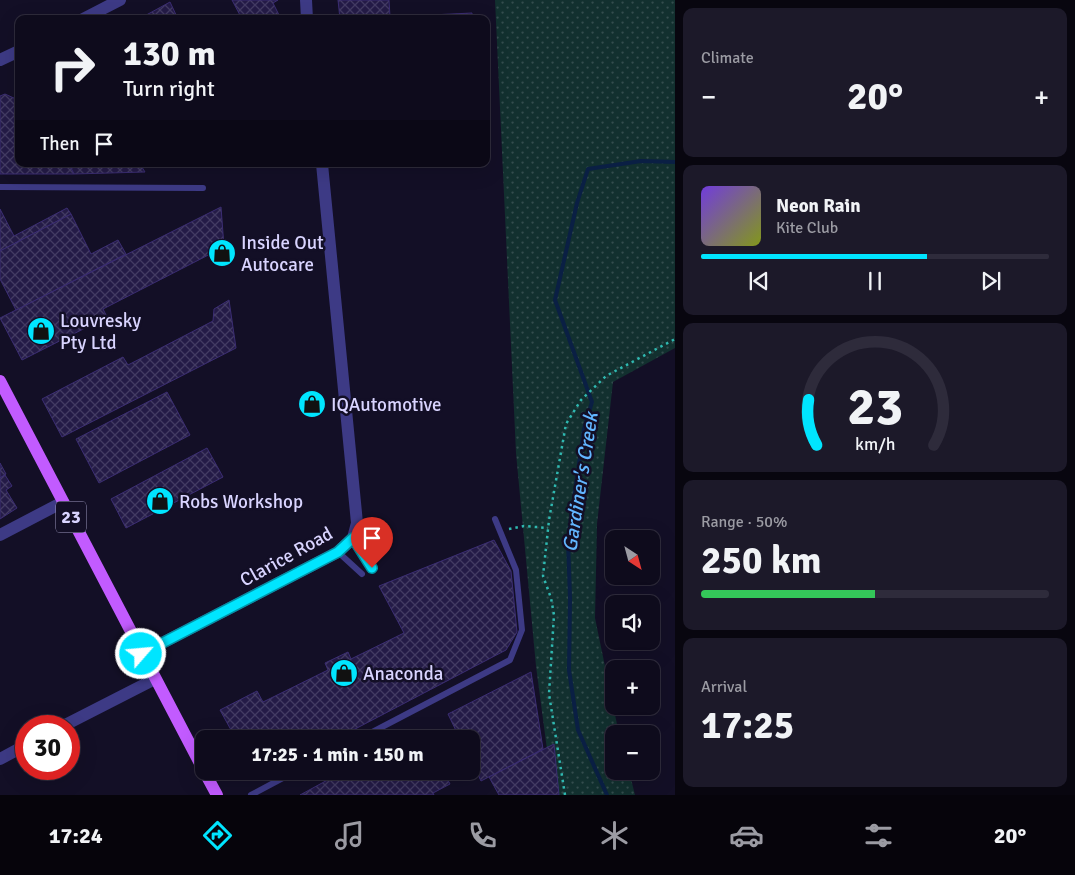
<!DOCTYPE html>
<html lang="en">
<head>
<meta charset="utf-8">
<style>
	body { margin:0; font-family:Signika,sans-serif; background:#1c1929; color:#f1f3f6; height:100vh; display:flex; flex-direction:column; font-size:19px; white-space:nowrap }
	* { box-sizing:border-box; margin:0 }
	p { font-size:16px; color:#9b9ba3 }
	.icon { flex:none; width:28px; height:28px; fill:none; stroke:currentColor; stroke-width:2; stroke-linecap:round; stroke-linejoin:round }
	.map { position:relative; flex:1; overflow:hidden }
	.details { display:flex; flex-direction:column; gap:8px; padding:8px; background:#08060f; width:400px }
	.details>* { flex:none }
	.hud { position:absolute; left:15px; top:15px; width:475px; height:152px; border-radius:10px; box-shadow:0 5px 20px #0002,0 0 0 1px #2e2b3b; background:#0e0b1c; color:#f1f3f6; overflow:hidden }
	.needle { width:32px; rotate:144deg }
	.buttons { position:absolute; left:605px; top:530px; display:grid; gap:10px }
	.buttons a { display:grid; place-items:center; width:55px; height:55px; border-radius:10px; background:#0e0b1c; box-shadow:0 5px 20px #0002,0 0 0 1px #2e2b3b; font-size:25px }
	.speed { position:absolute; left:15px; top:715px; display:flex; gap:10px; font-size:25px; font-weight:700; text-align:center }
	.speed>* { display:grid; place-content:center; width:65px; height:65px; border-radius:50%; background:#0e0b1c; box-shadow:0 5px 20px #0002,0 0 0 1px #2e2b3b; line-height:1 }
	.speed .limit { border:8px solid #d22; background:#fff; color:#111 }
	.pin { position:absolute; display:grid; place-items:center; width:42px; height:42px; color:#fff; margin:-51px -21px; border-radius:50% 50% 50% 0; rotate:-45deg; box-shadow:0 0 5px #0007 }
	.pin .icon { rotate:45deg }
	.me { position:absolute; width:55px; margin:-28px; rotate:63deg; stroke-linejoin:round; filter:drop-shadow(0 0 4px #0008) }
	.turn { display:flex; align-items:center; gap:18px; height:105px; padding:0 25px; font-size:22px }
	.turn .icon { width:65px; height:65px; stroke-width:2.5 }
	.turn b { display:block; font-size:35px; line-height:42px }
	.then { display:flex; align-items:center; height:48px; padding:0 25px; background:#0003; gap:10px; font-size:19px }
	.big { font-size:38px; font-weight:700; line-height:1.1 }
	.details .card { flex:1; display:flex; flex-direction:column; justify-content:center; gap:8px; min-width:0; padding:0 18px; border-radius:10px; background:#1c1929 }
	.details .dial { align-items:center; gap:0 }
	.dial svg { height:130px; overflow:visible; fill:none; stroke:#2e2b3b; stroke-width:7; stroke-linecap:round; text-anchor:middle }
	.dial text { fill:#f1f3f6; stroke:none }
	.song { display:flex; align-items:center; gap:15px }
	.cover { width:60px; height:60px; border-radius:8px; background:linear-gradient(135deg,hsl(260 70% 55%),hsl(70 70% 35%)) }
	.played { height:5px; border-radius:2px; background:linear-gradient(90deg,#00e5ff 65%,#2e2b3b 65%) }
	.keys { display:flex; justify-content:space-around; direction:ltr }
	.heat { display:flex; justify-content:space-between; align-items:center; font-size:28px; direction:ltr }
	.charge { height:8px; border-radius:4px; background:linear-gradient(90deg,#34c759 50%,#2e2b3b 0) }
	.trip { position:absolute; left:195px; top:730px; width:285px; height:50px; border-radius:10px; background:#0e0b1c; box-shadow:0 5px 20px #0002,0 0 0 1px #2e2b3b; font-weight:700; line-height:50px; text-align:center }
	.tabs { display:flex; height:80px; justify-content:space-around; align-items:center; background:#06040b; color:#9b9ba3 }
	.tabs .icon { width:35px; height:35px }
	.tabs .active { color:#00e5ff }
	.tabs b { font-size:22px; color:#f1f3f6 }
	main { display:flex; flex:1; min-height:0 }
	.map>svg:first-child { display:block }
	.grass { fill:url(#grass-dots) }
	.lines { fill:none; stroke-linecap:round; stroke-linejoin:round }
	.stream { stroke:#0a1f44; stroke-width:4 }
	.building { fill:url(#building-cross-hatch); stroke:#3b2d73 }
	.path { stroke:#2fb8b0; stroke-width:2.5; stroke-dasharray:2.5 4; stroke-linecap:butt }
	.lane { stroke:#3d3a85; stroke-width:6 }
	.street { stroke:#3d3a85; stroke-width:12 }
	.primary { stroke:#c25bff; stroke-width:12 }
	.route-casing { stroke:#0095a6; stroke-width:12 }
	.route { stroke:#00e5ff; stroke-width:9 }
	.labels { text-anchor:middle; stroke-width:5; stroke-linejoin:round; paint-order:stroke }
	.shield { fill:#130f26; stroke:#9e99be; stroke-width:1 }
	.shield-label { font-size:18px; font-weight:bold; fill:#d9d4ff }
	.poi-label { font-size:19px; fill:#d9d4ff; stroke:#130f26; text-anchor:start }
	.street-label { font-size:19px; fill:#d9d4ff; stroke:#130f26 }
	.water-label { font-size:20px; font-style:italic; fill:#62b6ff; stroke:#130f26 }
</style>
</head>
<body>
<main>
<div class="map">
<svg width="675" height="795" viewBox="0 0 675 795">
	<defs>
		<pattern id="grass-dots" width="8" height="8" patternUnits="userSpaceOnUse" patternTransform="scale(1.25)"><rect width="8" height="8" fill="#12302f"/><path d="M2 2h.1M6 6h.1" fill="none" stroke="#344d4e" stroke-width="1.8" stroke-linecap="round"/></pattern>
		<pattern id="building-cross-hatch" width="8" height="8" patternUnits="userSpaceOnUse" patternTransform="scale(1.25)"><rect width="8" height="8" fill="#241b47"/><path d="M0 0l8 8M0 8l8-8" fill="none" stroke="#433b63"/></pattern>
	</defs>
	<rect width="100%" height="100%" fill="#130f26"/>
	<polygon class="grass" points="495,0 675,0 675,348 613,382 597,524 595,618 619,734 614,734 614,771 629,771 635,795 553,795 536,666 516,453"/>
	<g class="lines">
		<polyline class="stream" points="607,795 578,730 569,670 570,598 568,540 584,429 592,402 555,300 577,203 588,169 641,161 675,162"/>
	</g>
	<g class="building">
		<polygon points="232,0 278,0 273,3 281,19 242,19"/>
		<polygon points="338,0 389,0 390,17 472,13 472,19 340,19"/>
		<polygon points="170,2 178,19 139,19"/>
		<polygon points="5,94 16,99 19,98 19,164 69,164 74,174 0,174 0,96"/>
		<polygon points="69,164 140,164 145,172 74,174"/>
		<polygon points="221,207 224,247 103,309 107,317 22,360 0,318"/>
		<polygon points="67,208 71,214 0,251 0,209 14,236"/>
		<polygon points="71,214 91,254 118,240 126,254 16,310 0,279 0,251"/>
		<polygon points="229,300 236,348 62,437 42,399 123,357 128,365 213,321 214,309"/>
		<polygon points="167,392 190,435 99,483 76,439"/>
		<polygon points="207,448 223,477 126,528 111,499"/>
		<polygon points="0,463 6,474 0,478"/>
		<polygon points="5,475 12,486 6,490 17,508 0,519 0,478"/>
		<polygon points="494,540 511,571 517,632 506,650 336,739 236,739 220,710 257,691 263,702 328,670 325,663 348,652 351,659 404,633 379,586"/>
		<polygon points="531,672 543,749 481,781 471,760 471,739 460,739 448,714"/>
		<polygon points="399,730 404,739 421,730 426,739 383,739"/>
		<polygon points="554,744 559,795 499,795 489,777"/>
		<polygon points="253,771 274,771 257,780"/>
		<polygon points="344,771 443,771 450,784 433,793 434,795 300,795"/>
	</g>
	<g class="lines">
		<g class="path">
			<polyline points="509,529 524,526 548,528"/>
			<polyline points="565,795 549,694 554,615 551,598 543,576 549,520 566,424 581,400 606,376 675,339"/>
		</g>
		<g class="lane">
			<polyline points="0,187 203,188"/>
			<polyline points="353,538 371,568"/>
			<polyline points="338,552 362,574"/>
			<polyline points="359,739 510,660 522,630 516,570 495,519"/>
			<polyline points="251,795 296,771"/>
		</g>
		<g class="street">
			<polyline points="306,0 307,19"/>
			<polyline points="83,19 120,0"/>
			<polyline points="0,60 19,51"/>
			<polyline points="0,535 63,502"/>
			<polyline points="141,654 338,552 353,538 357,523 322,164"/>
			<polyline points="63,726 155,679"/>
			<polyline points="0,759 26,745"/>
		</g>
		<g class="primary">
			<polyline points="0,381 204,771"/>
			<polyline points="204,771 217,795"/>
		</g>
	</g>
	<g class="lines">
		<g class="route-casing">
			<polyline id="route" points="141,654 338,552 353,538 372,568"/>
		</g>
		<use href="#route" class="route"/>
	</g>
	<defs>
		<g id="shop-disc" transform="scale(1.4375)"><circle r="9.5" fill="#00e5ff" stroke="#130f26"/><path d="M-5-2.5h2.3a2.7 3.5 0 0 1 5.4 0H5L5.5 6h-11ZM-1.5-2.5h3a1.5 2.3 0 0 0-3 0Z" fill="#111"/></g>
	</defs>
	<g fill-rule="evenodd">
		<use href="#shop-disc" x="222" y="253"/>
		<use href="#shop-disc" x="41" y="331"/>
		<use href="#shop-disc" x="312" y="404"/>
		<use href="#shop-disc" x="160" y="501"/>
		<use href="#shop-disc" x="344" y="673"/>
	</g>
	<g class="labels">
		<rect class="shield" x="56" y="501.5" width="30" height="31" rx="4"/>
		<g class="shield-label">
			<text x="71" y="523">23</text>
		</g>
		<g class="poi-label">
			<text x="241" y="249">Inside Out<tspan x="241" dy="22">Autocare</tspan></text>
			<text x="60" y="327">Louvresky<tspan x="60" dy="22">Pty Ltd</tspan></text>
			<text x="331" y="411">IQAutomotive</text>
			<text x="179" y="508">Robs Workshop</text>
			<text x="363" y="680">Anaconda</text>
		</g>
		<g class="street-label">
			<text transform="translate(286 556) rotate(-29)" y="7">Clarice Road</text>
		</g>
		<g class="water-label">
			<text transform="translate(580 482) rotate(-81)" y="7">Gardiner's Creek</text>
		</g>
	</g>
</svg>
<div class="buttons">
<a><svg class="needle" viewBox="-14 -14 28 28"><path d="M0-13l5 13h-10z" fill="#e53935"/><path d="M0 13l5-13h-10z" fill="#9b9ba3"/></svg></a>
<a><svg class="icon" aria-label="sound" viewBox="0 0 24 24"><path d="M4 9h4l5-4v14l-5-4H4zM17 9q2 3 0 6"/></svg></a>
<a>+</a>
<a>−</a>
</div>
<div class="speed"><div class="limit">30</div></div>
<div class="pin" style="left:372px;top:568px;background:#d93025"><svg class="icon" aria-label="arrive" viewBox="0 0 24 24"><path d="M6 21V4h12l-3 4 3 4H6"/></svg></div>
<svg class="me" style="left:141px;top:654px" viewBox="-20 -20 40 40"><circle r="17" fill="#00e5ff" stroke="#fff" stroke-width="3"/><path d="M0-11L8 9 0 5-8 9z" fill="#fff"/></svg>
<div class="trip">17:25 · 1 min · 150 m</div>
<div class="hud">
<div class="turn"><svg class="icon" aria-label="right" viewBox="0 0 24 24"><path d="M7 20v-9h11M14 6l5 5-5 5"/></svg><div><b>130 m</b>Turn right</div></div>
<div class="then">Then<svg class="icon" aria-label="arrive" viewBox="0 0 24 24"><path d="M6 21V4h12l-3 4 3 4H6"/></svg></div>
</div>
</div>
<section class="details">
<div class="card"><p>Climate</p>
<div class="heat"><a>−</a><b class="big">20°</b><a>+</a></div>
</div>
<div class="card">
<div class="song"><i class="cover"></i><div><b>Neon Rain</b><p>Kite Club</p></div></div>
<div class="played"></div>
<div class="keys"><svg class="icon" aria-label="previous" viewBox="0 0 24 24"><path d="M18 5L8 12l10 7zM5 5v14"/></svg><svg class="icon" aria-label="pause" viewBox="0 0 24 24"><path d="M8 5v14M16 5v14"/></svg><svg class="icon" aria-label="next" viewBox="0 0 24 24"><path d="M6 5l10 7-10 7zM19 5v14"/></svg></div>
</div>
<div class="card dial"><svg viewBox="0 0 100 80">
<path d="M14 69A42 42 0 1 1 86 69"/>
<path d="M14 69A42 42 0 0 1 9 41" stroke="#00e5ff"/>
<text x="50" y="56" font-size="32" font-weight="700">23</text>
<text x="50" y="72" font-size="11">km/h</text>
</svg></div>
<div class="card"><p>Range · 50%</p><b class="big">250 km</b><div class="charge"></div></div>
<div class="card"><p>Arrival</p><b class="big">17:25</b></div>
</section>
</main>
<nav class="tabs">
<b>17:24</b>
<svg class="icon active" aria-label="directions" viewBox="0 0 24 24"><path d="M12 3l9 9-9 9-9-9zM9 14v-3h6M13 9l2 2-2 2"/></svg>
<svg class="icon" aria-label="music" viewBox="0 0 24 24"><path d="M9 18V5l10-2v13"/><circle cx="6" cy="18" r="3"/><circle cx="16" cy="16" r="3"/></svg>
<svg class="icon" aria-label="phone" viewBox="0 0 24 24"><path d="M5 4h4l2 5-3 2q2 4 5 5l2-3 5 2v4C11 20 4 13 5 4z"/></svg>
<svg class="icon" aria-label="climate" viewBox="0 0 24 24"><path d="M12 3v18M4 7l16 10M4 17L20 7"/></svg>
<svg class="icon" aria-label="car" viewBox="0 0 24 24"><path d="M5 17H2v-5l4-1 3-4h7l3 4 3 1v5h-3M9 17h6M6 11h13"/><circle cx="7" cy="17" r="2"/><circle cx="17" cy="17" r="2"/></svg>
<svg class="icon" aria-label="filters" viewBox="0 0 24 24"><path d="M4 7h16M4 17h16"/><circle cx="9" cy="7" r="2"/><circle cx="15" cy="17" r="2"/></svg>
<b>20°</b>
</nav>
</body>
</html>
